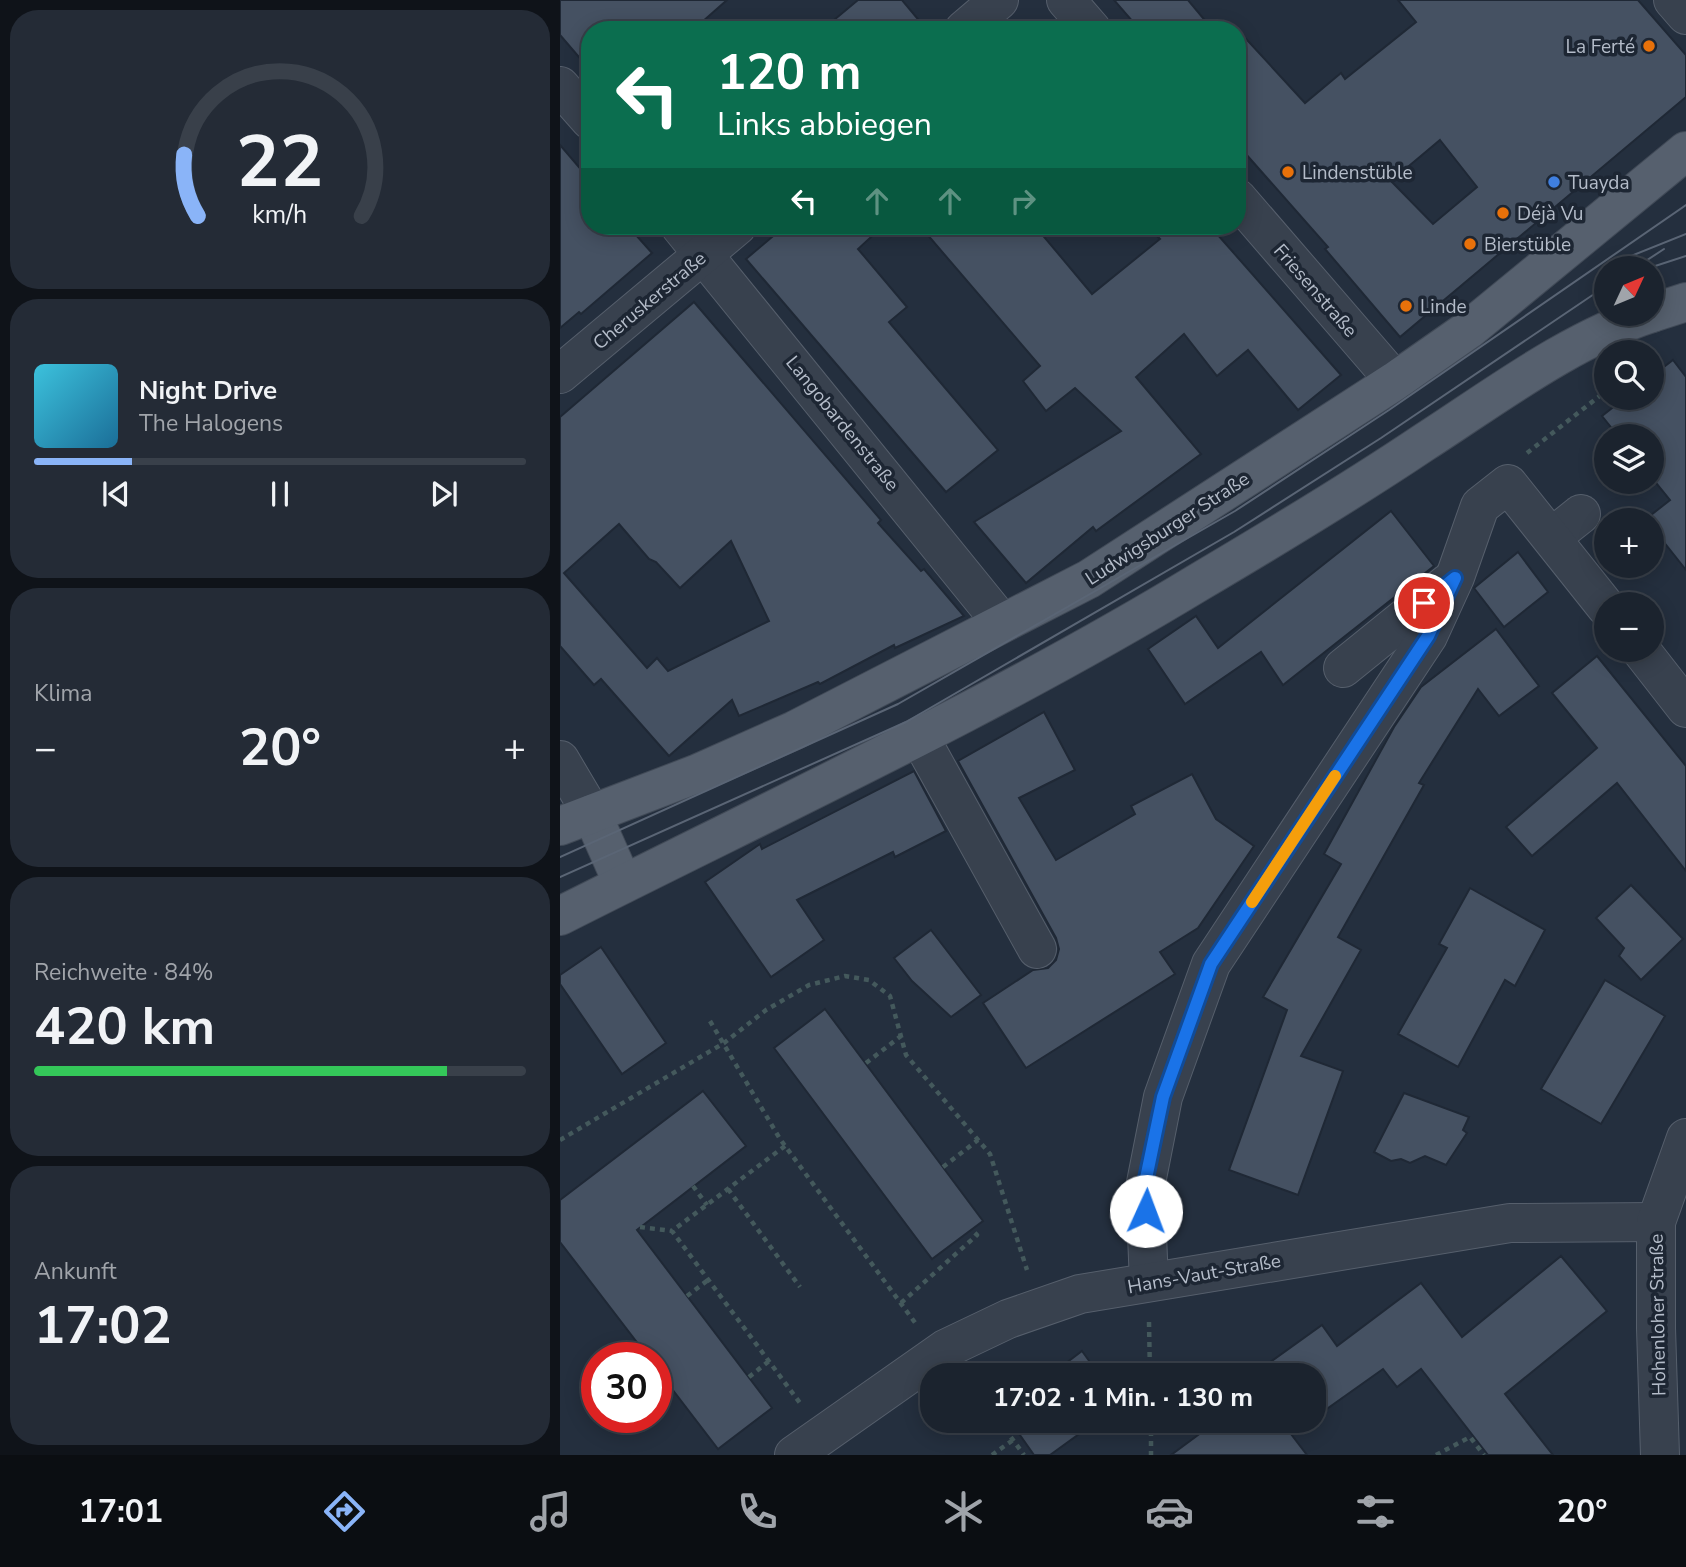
<!DOCTYPE html>
<html lang="de">
<head>
<meta charset="utf-8">
<style>
	body { margin:0; font-family:"Nunito Sans",sans-serif; background:#242b36; color:#f1f3f6; height:100vh; display:flex; flex-direction:column; font-size:26px; white-space:nowrap }
	* { box-sizing:border-box; margin:0 }
	p { font-size:23px; color:#a0a4aa }
	.icon { flex:none; width:38px; height:38px; fill:none; stroke:currentColor; stroke-width:2; stroke-linecap:round; stroke-linejoin:round }
	.map { position:relative; flex:1; overflow:hidden }
	.sheet { display:flex; flex-direction:column; gap:10px; padding:10px; background:#0f1319; width:560px }
	.sheet>* { flex:none }
	.banner { position:absolute; left:21px; top:21px; width:665px; height:214px; border-radius:28px; box-shadow:0 4px 18px #0003,0 0 0 2px #39404a; background:#0b6e4f; color:#fff; overflow:hidden }
	.needle { width:46px; rotate:46deg }
	.buttons { position:absolute; left:1034px; top:256px; display:grid; gap:14px }
	.buttons a { display:grid; place-items:center; width:70px; height:70px; border-radius:50%; background:#1b232e; box-shadow:0 4px 18px #0003,0 0 0 2px #39404a; font-size:35px }
	.speed { position:absolute; left:21px; top:1342px; display:flex; gap:14px; font-size:35px; font-weight:700; text-align:center }
	.speed>* { display:grid; place-content:center; width:91px; height:91px; border-radius:50%; background:#1b232e; box-shadow:0 4px 18px #0003,0 0 0 2px #39404a; line-height:1 }
	.speed .limit { border:10px solid #d22; background:#fff; color:#111 }
	.pin { position:absolute; display:grid; place-items:center; width:60px; height:60px; color:#fff; margin:-30px; border:4px solid #fff; border-radius:50%; box-shadow:0 2px 7px #0007 }
	.me { position:absolute; width:77px; margin:-38px; rotate:2deg; stroke-linejoin:round; filter:drop-shadow(0 0 5px #0008) }
	.turn { display:flex; align-items:center; gap:24px; height:147px; padding:0 21px; font-size:32px }
	.turn .icon { width:91px; height:91px; stroke-width:2.5 }
	.turn b { display:block; font-size:49px; line-height:60px }
	.lanes { display:flex; align-items:center; height:66px; padding:0 21px; background:#0003; justify-content:center; gap:35px; direction:ltr }
	.lanes .off { opacity:.35 }
	.big { font-size:52px; font-weight:700; line-height:1.1 }
	.sheet .widget { flex:1; display:flex; flex-direction:column; justify-content:center; gap:10px; min-width:0; padding:0 24px; border-radius:28px; background:#242b36 }
	.sheet .dial { align-items:center; gap:0 }
	.dial svg { height:182px; overflow:visible; fill:none; stroke:#39404a; stroke-width:7; stroke-linecap:round; text-anchor:middle }
	.dial text { fill:#f1f3f6; stroke:none }
	.song { display:flex; align-items:center; gap:21px }
	.cover { width:84px; height:84px; border-radius:10px; background:linear-gradient(135deg,hsl(190 70% 55%),hsl(200 70% 35%)) }
	.played { height:7px; border-radius:4px; background:linear-gradient(90deg,#8ab4f8 20%,#39404a 20%) }
	.keys { display:flex; justify-content:space-around; direction:ltr }
	.heat { display:flex; justify-content:space-between; align-items:center; font-size:38px; direction:ltr }
	.charge { height:10px; border-radius:5px; background:linear-gradient(90deg,#34c759 84%,#39404a 0) }
	.trip { position:absolute; left:360px; top:1363px; width:406px; height:70px; border-radius:28px; background:#1b232e; box-shadow:0 4px 18px #0003,0 0 0 2px #39404a; font-weight:700; line-height:70px; text-align:center }
	.tabs { display:flex; height:112px; justify-content:space-around; align-items:center; background:#0b0e12; color:#a0a4aa }
	.tabs .icon { width:49px; height:49px }
	.tabs .current { color:#8ab4f8 }
	.tabs b { font-size:32px; color:#f1f3f6 }
	main { display:flex; flex:1; min-height:0 }
	.map>svg:first-child { display:block }
	.building { fill:#455162; stroke:#1f2835; stroke-width:2; fill-rule:evenodd }
	.lines { fill:none; stroke-linecap:round; stroke-linejoin:round }
	.minor-casing { stroke:#565f6c; stroke-width:40 }
	.major-casing { stroke:#414a57; stroke-width:40 }
	.path { stroke:#44595c; stroke-width:4.5; stroke-dasharray:5 5; stroke-linecap:butt }
	.minor { stroke:#38414e; stroke-width:38 }
	.major { stroke:#56606e; stroke-width:38 }
	.tram { stroke:#5a6575; stroke-width:2 }
	.route-casing { stroke:#114b97; stroke-width:18 }
	.route { stroke:#1a73e8; stroke-width:12 }
	.slow { stroke:#f59e0b; stroke-width:12 }
	.food-dot { fill:#e8710a; stroke:#1d2633; stroke-width:2.5 }
	.shop-dot { fill:#3f7fe0; stroke:#1d2633; stroke-width:2.5 }
	.labels { text-anchor:middle; stroke-width:7; stroke-linejoin:round; paint-order:stroke }
	.poi-label { font-size:19px; fill:#b4bcc9; stroke:#1d2633; text-anchor:start }
	.street-label { font-size:19px; fill:#b4bcc9; stroke:#1d2633 }
</style>
</head>
<body>
<main>
<section class="sheet">
<div class="widget dial"><svg viewBox="0 0 100 80">
<path d="M14 69A42 42 0 1 1 86 69"/>
<path d="M14 69A42 42 0 0 1 8 42" stroke="#8ab4f8"/>
<text x="50" y="56" font-size="32" font-weight="700">22</text>
<text x="50" y="72" font-size="11">km/h</text>
</svg></div>
<div class="widget">
<div class="song"><i class="cover"></i><div><b>Night Drive</b><p>The Halogens</p></div></div>
<div class="played"></div>
<div class="keys"><svg class="icon" aria-label="previous" viewBox="0 0 24 24"><path d="M18 5L8 12l10 7zM5 5v14"/></svg><svg class="icon" aria-label="pause" viewBox="0 0 24 24"><path d="M8 5v14M16 5v14"/></svg><svg class="icon" aria-label="next" viewBox="0 0 24 24"><path d="M6 5l10 7-10 7zM19 5v14"/></svg></div>
</div>
<div class="widget"><p>Klima</p>
<div class="heat"><a>−</a><b class="big">20°</b><a>+</a></div>
</div>
<div class="widget"><p>Reichweite · 84%</p><b class="big">420 km</b><div class="charge"></div></div>
<div class="widget"><p>Ankunft</p><b class="big">17:02</b></div>
</section>
<div class="map">
<svg width="1126" height="1455" viewBox="0 0 1126 1455">
	<rect width="100%" height="100%" fill="#242f3e"/>
	<g class="building">
		<polygon points="0,0 167,0 133,30 30,30 30,70 0,35"/>
		<polygon points="298,0 342,0 367,30 262,30"/>
		<polygon points="554,0 628,0 653,30 580,30"/>
		<path d="M838,0H1078L1126,55V97L840,337L765,249L768,247L677,144V29L745,103L781,73L785,79L856,22ZM880,140L917,187L873,224L831,181Z"/>
		<polygon points="0,145 30,180 30,226 68,226 92,253 21,314 19,312 0,328"/>
		<polygon points="225,226 323,226 298,249 347,307 329,322 438,450 386,492 186,259"/>
		<polygon points="360,226 475,226 532,294 600,239 588,226 650,226 781,375 738,410 688,350 657,376 624,334 576,377 641,454 536,531 533,527 466,583 414,522 561,431 515,388 486,411 463,381 480,366"/>
		<path d="M134,302L321,520L318,523L361,571L364,569L404,616L335,648L334,645L260,684L258,682L179,716L172,700L109,756L41,679L34,685L0,646V417ZM59,524L89,559L96,562L120,588L171,541L209,621L108,671L97,658L87,668L4,573Z"/>
		<polygon points="1113,360 1126,377 1126,570 1092,527 1092,520 1086,519 1110,500 1092,478 1092,436 1058,436 1042,416 1066,397 1092,397 1092,376"/>
		<polygon points="831,511 874,566 723,685 701,652 625,704 588,649 636,616 658,648"/>
		<polygon points="958,552 988,592 944,627 914,588"/>
		<polygon points="936,629 979,686 939,716 918,689 859,783 864,785 778,937 801,950 741,1056 783,1071 738,1195 669,1170 727,1010 703,997 781,864 764,854 834,727 861,687"/>
		<polygon points="1037,656 1126,766 1126,871 1057,783 972,856 946,827 1037,748 992,693"/>
		<polygon points="484,712 515,770 459,798 496,860 575,814 571,806 632,774 656,819 694,846 638,928 600,952 615,974 466,1068 423,1003 473,970 488,968 496,960 499,949 496,938 398,761"/>
		<polygon points="354,771 386,831 335,857 333,852 237,900 264,940 211,977 145,882 200,844 202,849"/>
		<polygon points="1071,885 1123,939 1081,980 1059,956 1064,948 1036,918"/>
		<polygon points="910,888 985,930 955,986 945,980 898,1067 838,1034 887,948 879,944"/>
		<polygon points="371,930 421,995 391,1017 352,981 334,958"/>
		<polygon points="41,947 106,1043 62,1074 0,984 0,975"/>
		<polygon points="1045,980 1105,1016 1041,1124 981,1089"/>
		<polygon points="265,1009 423,1221 372,1259 214,1048"/>
		<polygon points="143,1091 186,1146 77,1230 212,1408 158,1449 96,1368 96,1358 89,1358 0,1242 0,1200"/>
		<polygon points="844,1093 909,1117 903,1130 907,1133 886,1165 865,1156 850,1163 841,1159 831,1161 814,1152"/>
		<polygon points="1001,1256 1047,1311 945,1394 993,1455 928,1455 861,1369 837,1387 823,1369 754,1418 754,1376 696,1376 695,1373 762,1325 777,1346 861,1283 902,1337"/>
		<polygon points="522,1351 540,1376 489,1376"/>
		<polygon points="450,1421 537,1421 490,1455 474,1455"/>
		<polygon points="657,1421 721,1421 747,1455 611,1455"/>
	</g>
	<g class="lines">
		<g class="minor-casing">
			<g id="minor">
				<polyline points="506,0 532,30"/>
				<polyline points="1113,0 1126,15"/>
				<polyline points="404,30 439,0"/>
				<polyline points="0,86 30,120"/>
				<polyline points="677,198 835,381"/>
				<polyline points="120,226 442,623"/>
				<polyline points="0,374 177,226"/>
				<polyline points="992,537 1021,514"/>
				<polyline points="1080,649 1126,708"/>
				<polyline points="783,668 888,583"/>
				<polyline points="360,738 477,949"/>
				<polyline points="0,760 32,814"/>
				<polyline points="589,1282 585,1188 603,1097 651,964 868,636 895,577 920,506 948,484 1046,607"/>
				<polyline points="234,1455 385,1349 448,1319 520,1294 950,1223 1096,1222"/>
				<polyline points="1100,1455 1096,1328 1096,1222 1126,1138"/>
			</g>
		</g>
		<g class="major-casing">
			<g id="major">
				<polyline points="1092,313 1126,302"/>
				<polyline points="32,814 63,884"/>
				<polyline points="0,826 136,774 235,730 529,579 835,381 908,330 1126,151"/>
				<path d="M0,916C215,807 433,707 639,582C715,537 790,492 863,443C936,396 1009,340 1092,313"/>
			</g>
		</g>
		<g class="path">
			<polyline points="967,453 1046,391"/>
			<polyline points="150,1021 220,1139 356,1324"/>
			<polyline points="306,1063 341,1036"/>
			<polyline points="0,1140 164,1043 206,1010 249,985 285,976 309,980 330,996 346,1055 430,1154 467,1270"/>
			<polyline points="225,1146 112,1231 240,1403"/>
			<polyline points="383,1167 418,1140"/>
			<polyline points="133,1186 147,1205"/>
			<polyline points="168,1189 240,1287"/>
			<polyline points="80,1227 112,1231"/>
			<polyline points="127,1296 148,1280"/>
			<polyline points="341,1303 417,1235 412,1230"/>
			<polyline points="589,1322 590,1376"/>
			<polyline points="189,1377 209,1361"/>
			<polyline points="439,1421 464,1455"/>
			<polyline points="591,1421 591,1455"/>
			<polyline points="432,1455 453,1440"/>
			<polyline points="876,1455 910,1437 924,1455"/>
		</g>
		<use href="#minor" class="minor"/>
		<use href="#major" class="major"/>
		<g class="tram">
			<polyline points="1061,260 1126,234"/>
			<polyline points="1075,268 1104,249"/>
			<polyline points="1089,268 1126,256"/>
			<polyline points="0,857 338,704 675,511 829,410 1126,205"/>
			<polyline points="0,877 346,722 674,532 821,438 1046,286"/>
		</g>
	</g>
	<g class="lines">
		<g class="route-casing">
			<polyline id="route" points="586,1211 584,1188 603,1097 651,964 868,636 895,578 864,603"/>
		</g>
		<use href="#route" class="route"/>
		<polyline class="slow" points="692,902 775,776"/>
	</g>
	<g class="food-dot">
		<circle cx="1089" cy="46" r="7"/>
		<circle cx="728" cy="172" r="7"/>
		<circle cx="943" cy="213" r="7"/>
		<circle cx="910" cy="244" r="7"/>
		<circle cx="846" cy="306" r="7"/>
	</g>
	<circle class="shop-dot" cx="994" cy="182" r="7"/>
	<g class="labels">
		<g class="poi-label">
			<text x="1075" y="53" text-anchor="end">La Ferté</text>
			<text x="742" y="179">Lindenstüble</text>
			<text x="1008" y="189">Tuayda</text>
			<text x="957" y="220">Déjà Vu</text>
			<text x="924" y="251">Bierstüble</text>
			<text x="860" y="313">Linde</text>
		</g>
		<g class="street-label">
			<text transform="translate(756 290) rotate(49)" y="7">Friesenstraße</text>
			<text transform="translate(89 300) rotate(-40)" y="7">Cheruskerstraße</text>
			<text transform="translate(283 423) rotate(51)" y="7">Langobardenstraße</text>
			<text transform="translate(607 528) rotate(-33)" y="7">Ludwigsburger Straße</text>
			<text transform="translate(644 1273) rotate(-10)" y="7">Hans-Vaut-Straße</text>
			<text transform="translate(1097 1315) rotate(-91)" y="7">Hohenloher Straße</text>
		</g>
	</g>
</svg>
<div class="buttons">
<a><svg class="needle" viewBox="-14 -14 28 28"><path d="M0-13l5 13h-10z" fill="#e53935"/><path d="M0 13l5-13h-10z" fill="#a0a4aa"/></svg></a>
<a><svg class="icon" aria-label="search" viewBox="0 0 24 24"><circle cx="10" cy="10" r="6"/><path d="M15 15l6 6"/></svg></a>
<a><svg class="icon" aria-label="layers" viewBox="0 0 24 24"><path d="M12 4l9 5-9 5-9-5zM3 14l9 5 9-5"/></svg></a>
<a>+</a>
<a>−</a>
</div>
<div class="speed"><div class="limit">30</div></div>
<div class="pin" style="left:864px;top:603px;background:#d93025"><svg class="icon" aria-label="arrive" viewBox="0 0 24 24"><path d="M6 21V4h12l-3 4 3 4H6"/></svg></div>
<svg class="me" style="left:586px;top:1211px" viewBox="-20 -20 40 40"><circle r="19" fill="#fff"/><path d="M0-13L10 11 0 6-10 11z" fill="#1a73e8"/></svg>
<div class="trip">17:02 · 1 Min. · 130 m</div>
<div class="banner">
<div class="turn"><svg class="icon" aria-label="left" viewBox="0 0 24 24"><path d="M17 20v-9H6M10 6l-5 5 5 5"/></svg><div><b>120 m</b>Links abbiegen</div></div>
<div class="lanes"><svg class="icon" aria-label="left" viewBox="0 0 24 24"><path d="M17 20v-9H6M10 6l-5 5 5 5"/></svg><svg class="icon off" aria-label="ahead" viewBox="0 0 24 24"><path d="M12 20V5M6 11l6-6 6 6"/></svg><svg class="icon off" aria-label="ahead" viewBox="0 0 24 24"><path d="M12 20V5M6 11l6-6 6 6"/></svg><svg class="icon off" aria-label="right" viewBox="0 0 24 24"><path d="M7 20v-9h11M14 6l5 5-5 5"/></svg></div>
</div>
</div>
</main>
<nav class="tabs">
<b>17:01</b>
<svg class="icon current" aria-label="directions" viewBox="0 0 24 24"><path d="M12 3l9 9-9 9-9-9zM9 14v-3h6M13 9l2 2-2 2"/></svg>
<svg class="icon" aria-label="music" viewBox="0 0 24 24"><path d="M9 18V5l10-2v13"/><circle cx="6" cy="18" r="3"/><circle cx="16" cy="16" r="3"/></svg>
<svg class="icon" aria-label="phone" viewBox="0 0 24 24"><path d="M5 4h4l2 5-3 2q2 4 5 5l2-3 5 2v4C11 20 4 13 5 4z"/></svg>
<svg class="icon" aria-label="climate" viewBox="0 0 24 24"><path d="M12 3v18M4 7l16 10M4 17L20 7"/></svg>
<svg class="icon" aria-label="car" viewBox="0 0 24 24"><path d="M5 17H2v-5l4-1 3-4h7l3 4 3 1v5h-3M9 17h6M6 11h13"/><circle cx="7" cy="17" r="2"/><circle cx="17" cy="17" r="2"/></svg>
<svg class="icon" aria-label="filters" viewBox="0 0 24 24"><path d="M4 7h16M4 17h16"/><circle cx="9" cy="7" r="2"/><circle cx="15" cy="17" r="2"/></svg>
<b>20°</b>
</nav>
</body>
</html>
